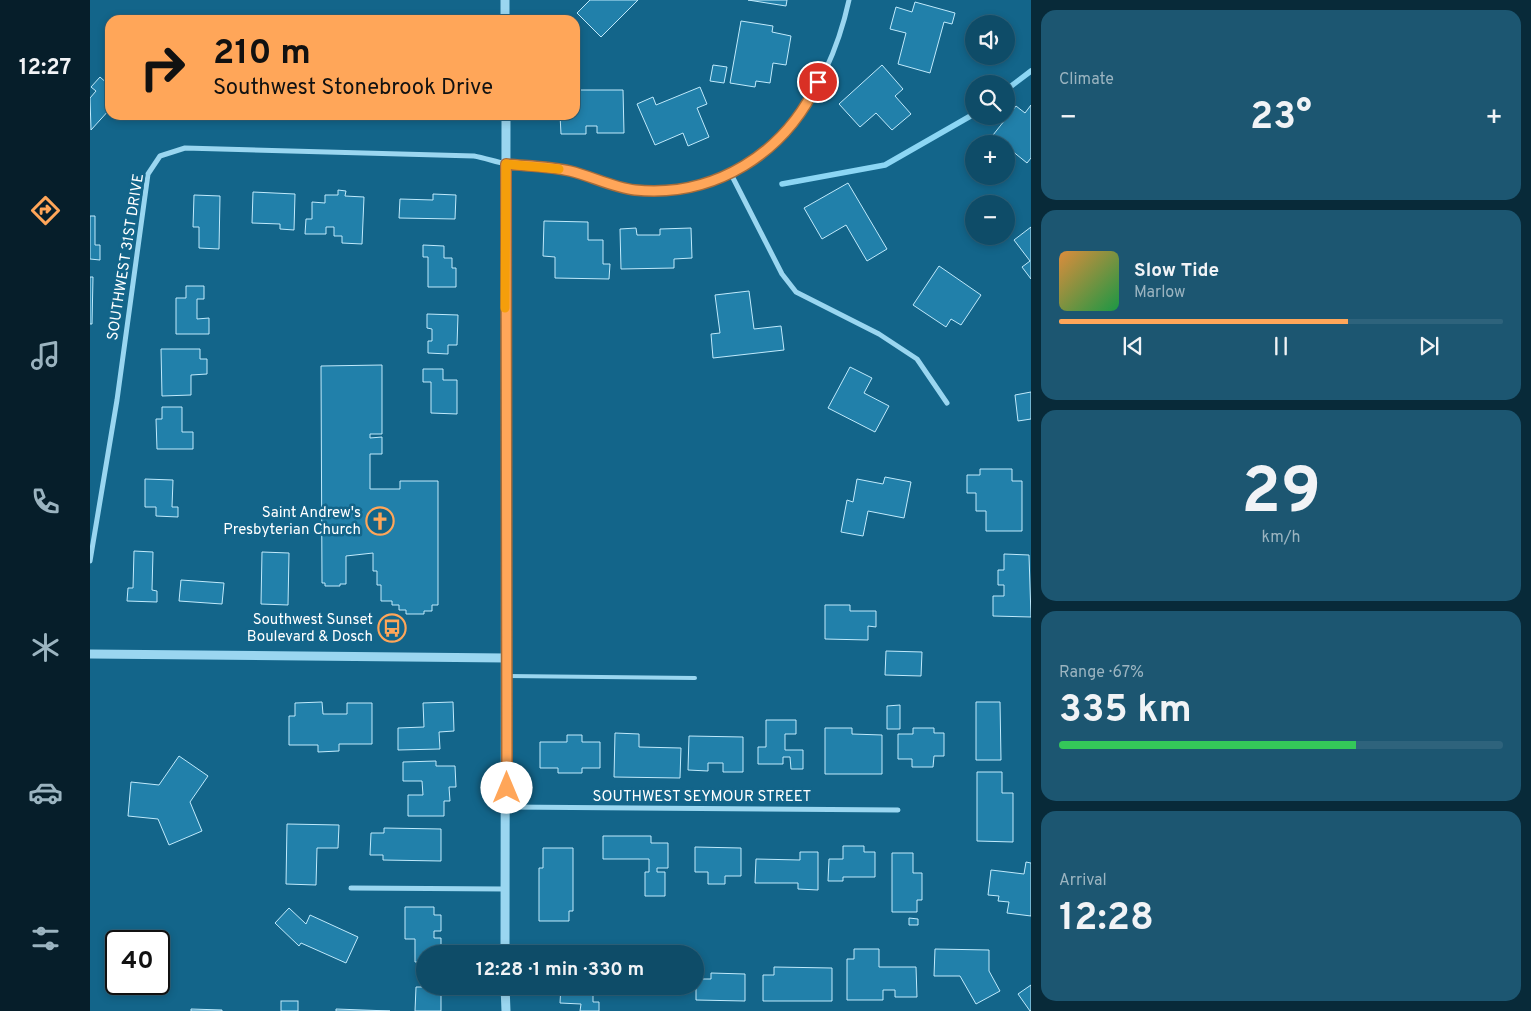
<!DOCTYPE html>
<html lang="en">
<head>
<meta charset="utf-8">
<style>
	body { margin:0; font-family:Overpass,sans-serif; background:#1c5671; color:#f1f3f6; height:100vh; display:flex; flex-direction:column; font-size:19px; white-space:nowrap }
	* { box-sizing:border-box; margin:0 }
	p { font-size:16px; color:#9bb4c0 }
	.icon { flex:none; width:28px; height:28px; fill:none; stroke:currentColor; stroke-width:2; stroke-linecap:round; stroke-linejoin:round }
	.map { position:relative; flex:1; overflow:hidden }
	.details { display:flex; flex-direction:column; gap:10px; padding:10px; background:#082a39; width:500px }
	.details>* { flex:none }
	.banner { position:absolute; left:15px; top:15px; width:475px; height:105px; border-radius:15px; box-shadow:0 2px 8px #0003,0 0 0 1px #2e637c; background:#ffa659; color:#111; overflow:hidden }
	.tools { position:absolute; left:875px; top:15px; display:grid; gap:10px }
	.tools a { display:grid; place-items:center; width:50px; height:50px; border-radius:50%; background:#0e4c68; box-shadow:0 2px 8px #0003,0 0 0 1px #2e637c; font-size:25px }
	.speed { position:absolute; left:15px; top:930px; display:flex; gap:10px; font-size:25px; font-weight:700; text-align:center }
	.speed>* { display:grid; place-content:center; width:65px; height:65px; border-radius:50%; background:#0e4c68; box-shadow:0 2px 8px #0003,0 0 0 1px #2e637c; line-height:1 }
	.speed .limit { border:2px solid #111; border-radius:8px; background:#fff; color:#111 }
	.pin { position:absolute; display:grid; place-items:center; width:42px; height:42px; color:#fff; margin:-21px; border:2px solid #fff; border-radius:50%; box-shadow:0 1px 5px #0007 }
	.me { position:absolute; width:55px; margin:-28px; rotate:0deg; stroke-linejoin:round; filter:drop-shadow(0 0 4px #0008) }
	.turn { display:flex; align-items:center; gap:18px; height:105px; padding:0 25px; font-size:22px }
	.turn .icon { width:65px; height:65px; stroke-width:2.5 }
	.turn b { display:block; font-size:35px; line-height:42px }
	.big { font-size:38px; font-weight:700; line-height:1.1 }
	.details .tile { flex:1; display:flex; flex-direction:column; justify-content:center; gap:8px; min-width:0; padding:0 18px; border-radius:15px; background:#1c5671 }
	.details .dial { align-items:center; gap:0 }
	.dial b { font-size:65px; line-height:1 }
	.song { display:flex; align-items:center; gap:15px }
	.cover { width:60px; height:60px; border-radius:8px; background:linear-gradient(135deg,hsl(30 70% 55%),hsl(140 70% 35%)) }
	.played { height:5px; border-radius:2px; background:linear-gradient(90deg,#ffa659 65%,#2e637c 65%) }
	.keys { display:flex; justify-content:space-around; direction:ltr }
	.heat { display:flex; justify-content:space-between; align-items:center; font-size:28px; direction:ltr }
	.charge { height:8px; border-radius:4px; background:linear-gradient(90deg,#34c759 67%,#2e637c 0) }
	.trip { position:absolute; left:326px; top:945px; width:288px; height:50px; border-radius:25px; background:#0e4c68; box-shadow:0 2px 8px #0003,0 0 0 1px #2e637c; font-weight:700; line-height:50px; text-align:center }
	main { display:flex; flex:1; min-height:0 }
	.tab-bar { display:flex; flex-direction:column; width:90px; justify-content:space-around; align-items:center; background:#061e2a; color:#9bb4c0 }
	.tab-bar .icon { width:35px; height:35px }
	.tab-bar .active { color:#ffa659 }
	.tab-bar b { font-size:22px; color:#f1f3f6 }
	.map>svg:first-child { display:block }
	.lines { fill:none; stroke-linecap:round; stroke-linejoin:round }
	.stream { stroke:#8cd6f4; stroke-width:5.5 }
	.building { fill:#2180aa; stroke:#c0eafc }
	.service { stroke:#9ad6f0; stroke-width:4 }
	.minor { stroke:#9ad6f0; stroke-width:5 }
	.tertiary { stroke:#9ad6f0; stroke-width:9 }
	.route-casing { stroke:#a66c3a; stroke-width:12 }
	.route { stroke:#ffa659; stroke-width:9 }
	.slow { stroke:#f59e0b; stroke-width:9 }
	.labels { text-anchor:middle; stroke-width:5; stroke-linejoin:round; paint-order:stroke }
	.street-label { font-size:15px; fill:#fff; stroke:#13658a }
	.poi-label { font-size:15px; fill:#fff; stroke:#13658a; text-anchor:end }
</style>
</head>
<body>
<main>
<nav class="tab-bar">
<b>12:27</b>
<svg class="icon active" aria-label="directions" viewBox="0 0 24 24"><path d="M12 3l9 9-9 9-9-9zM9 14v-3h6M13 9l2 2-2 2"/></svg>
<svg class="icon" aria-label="music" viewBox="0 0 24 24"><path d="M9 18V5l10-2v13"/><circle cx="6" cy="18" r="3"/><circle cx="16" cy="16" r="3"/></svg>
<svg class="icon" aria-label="phone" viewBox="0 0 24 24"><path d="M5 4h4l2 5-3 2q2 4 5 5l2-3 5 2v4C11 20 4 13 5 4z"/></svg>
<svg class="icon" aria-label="climate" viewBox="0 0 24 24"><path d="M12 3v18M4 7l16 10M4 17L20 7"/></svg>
<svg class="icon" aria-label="car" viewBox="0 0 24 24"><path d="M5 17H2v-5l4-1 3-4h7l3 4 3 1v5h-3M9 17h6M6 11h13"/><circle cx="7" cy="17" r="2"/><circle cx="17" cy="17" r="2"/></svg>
<svg class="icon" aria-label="filters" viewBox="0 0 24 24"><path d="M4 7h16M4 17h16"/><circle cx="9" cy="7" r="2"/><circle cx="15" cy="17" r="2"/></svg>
</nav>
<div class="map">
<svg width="941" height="1011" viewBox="0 0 941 1011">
	<rect width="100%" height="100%" fill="#13658a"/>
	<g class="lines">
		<g class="stream">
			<polyline points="916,90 941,71"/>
			<polyline points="692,184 795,165 884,114"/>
		</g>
	</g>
	<g class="building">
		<polygon points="500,0 548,0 511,37 487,13"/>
		<polygon points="658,0 697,0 696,6"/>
		<polygon points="825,2 865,13 862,24 854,22 840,73 808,64 816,33 800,29 806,7 822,12"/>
		<polygon points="337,17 364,18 364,20 337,20"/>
		<polygon points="651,21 683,26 682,32 701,36 696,65 683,63 680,83 666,81 665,87 640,83"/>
		<polygon points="623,65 637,67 634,83 620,81"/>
		<polygon points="792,65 813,89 805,96 821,114 802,130 786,113 770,127 749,104"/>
		<polygon points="10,77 20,86 20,98 17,101 20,104 20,109 1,130 0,98 6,91 1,87"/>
		<polygon points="610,87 617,104 607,108 619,137 598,146 593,133 565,145 547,104 563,97 566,105"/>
		<polygon points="485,90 533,90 534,133 507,133 507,126 496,126 496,134 471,134 470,115 485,115"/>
		<polygon points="941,105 941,158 937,163 916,146 916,144 903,135 926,106 935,113"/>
		<polygon points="758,183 797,249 777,261 756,225 732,239 714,208"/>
		<polygon points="248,190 256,191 255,196 274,197 272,244 252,243 252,236 244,236 244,227 236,227 236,234 215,234 216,219 222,219 222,202 235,203 235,195 248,195"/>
		<polygon points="163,192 205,194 204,230 190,229 190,224 162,223"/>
		<polygon points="343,194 366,195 365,219 309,218 310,199 343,200"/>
		<polygon points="104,195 130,196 129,249 109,248 109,227 103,227"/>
		<polygon points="0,216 5,216 5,245 10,245 10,260 0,259"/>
		<polygon points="454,221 498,222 498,240 513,240 513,264 520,264 519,279 465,278 465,257 453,256"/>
		<polygon points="941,227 941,279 932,267 940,261 924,240"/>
		<polygon points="546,228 547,235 570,235 570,229 601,228 602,258 584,259 584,268 531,269 530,229"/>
		<polygon points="333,245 354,246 354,258 362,258 362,268 366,268 366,287 338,287 338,257 333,257"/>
		<polygon points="849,266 891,295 871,325 861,319 856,327 823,305"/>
		<polygon points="0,277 3,277 2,324 0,324"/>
		<polygon points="96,286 114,286 114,299 107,299 107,319 119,318 119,334 86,334 86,298 96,298"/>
		<polygon points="659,291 664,329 691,326 694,350 623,358 621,334 630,333 625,295"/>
		<polygon points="337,314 368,315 367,345 358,345 358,354 338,353 338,341 342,341 342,329 337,328"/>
		<polygon points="71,349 110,349 110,359 117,359 117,374 101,375 101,395 72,396"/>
		<polygon points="292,365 292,434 280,434 280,438 292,437 292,454 280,454 280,489 310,489 310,481 348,481 348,605 342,605 342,611 334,611 334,614 316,614 316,610 309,610 309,605 302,605 302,601 291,601 291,585 287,585 287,571 283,571 283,553 256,556 256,584 250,584 250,586 235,586 235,583 232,583 231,366"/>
		<polygon points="760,367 782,378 774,393 799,406 785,432 738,408"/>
		<polygon points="333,369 353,369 353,380 367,380 367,414 341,413 341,382 333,382"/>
		<polygon points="941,392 941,419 928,421 925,395"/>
		<polygon points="72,407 92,407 92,432 103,432 103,449 67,449 66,419 72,419"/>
		<polygon points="890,469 922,469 922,481 932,481 932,531 896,531 896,511 886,511 886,493 877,493 877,475 890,475"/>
		<polygon points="795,477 821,482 814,518 778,511 773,536 751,532 757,500 763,502 767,479 793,484"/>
		<polygon points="55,479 83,480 82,507 88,507 88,517 66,516 66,507 55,507"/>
		<polygon points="44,551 63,552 62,590 67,591 67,602 37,601 38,588 43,588"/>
		<polygon points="172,552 199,553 198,605 171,604"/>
		<polygon points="914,554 939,555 941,617 903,616 903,596 914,596 914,585 908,585 908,570 914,570"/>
		<polygon points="91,580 134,583 132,604 89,601"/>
		<polygon points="735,605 760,605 760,611 786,611 786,627 778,626 778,640 735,639"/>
		<polygon points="796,651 832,652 831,676 795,675"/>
		<polygon points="232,702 233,714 257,714 257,703 282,703 282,744 249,744 249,751 228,752 228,745 199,745 199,716 205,716 205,703"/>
		<polygon points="363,702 364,731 349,732 350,749 308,750 308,728 334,727 333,703"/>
		<polygon points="886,702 910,702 911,760 886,760"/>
		<polygon points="810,705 810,729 797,729 797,706"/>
		<polygon points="676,720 706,720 706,734 695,734 695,750 713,750 713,769 701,769 700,757 693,757 693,764 668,764 668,747 676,747"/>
		<polygon points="735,728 762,728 762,734 792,735 792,774 735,774"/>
		<polygon points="823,728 844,728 844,733 854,733 854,756 844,756 843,767 822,767 822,759 808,759 808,734 823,734"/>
		<polygon points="525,733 549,734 549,747 591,748 590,778 524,777"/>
		<polygon points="477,735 492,735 492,742 510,742 510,768 492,768 492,773 468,773 468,768 450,768 450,742 477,742"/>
		<polygon points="599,736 653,737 653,772 633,772 633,763 618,763 618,771 598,770"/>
		<polygon points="89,756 118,776 100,802 112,831 79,845 68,819 38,816 41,782 69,785"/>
		<polygon points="346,761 346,766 365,766 366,787 359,787 360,801 354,801 354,816 318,816 318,795 333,795 332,781 313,781 313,762"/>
		<polygon points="887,772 912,772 912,793 923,793 923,842 887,841"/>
		<polygon points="197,824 249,825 248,848 227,848 226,885 196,884"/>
		<polygon points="294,828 351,829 351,861 293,860 293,855 280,855 281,833 294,833"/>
		<polygon points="513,836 561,836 561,843 578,843 578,868 567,868 567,872 575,872 575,896 555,896 555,872 559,872 559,859 513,859"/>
		<polygon points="753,846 774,846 774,852 785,852 785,877 753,877 753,881 738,881 739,859 753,859"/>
		<polygon points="605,847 651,848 651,876 635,876 635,884 618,884 618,872 605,872"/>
		<polygon points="453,848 483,848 483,911 479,911 479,921 449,921 449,868 453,868"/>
		<polygon points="710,852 728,852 728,890 708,889 708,883 665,883 666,859 710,860"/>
		<polygon points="802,853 823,853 823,873 832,873 832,900 827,900 827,912 802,912"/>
		<polygon points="936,862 941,863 941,916 917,913 919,902 908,901 909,896 898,895 901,870 934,874"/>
		<polygon points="315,907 344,907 344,915 351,915 351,931 344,931 344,938 351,938 351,954 335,954 335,962 325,962 325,939 315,939"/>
		<polygon points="199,908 216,924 220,915 268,937 256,963 211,943 209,946 185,923"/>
		<polygon points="819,918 828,919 828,925 819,925"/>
		<polygon points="764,949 789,949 789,967 826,967 827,997 805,997 805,990 793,990 793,1000 757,1000 757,959 764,959"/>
		<polygon points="845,949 899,950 899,971 910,991 886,1004 870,976 844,976"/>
		<polygon points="684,967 742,968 742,1001 673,1001 673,975 684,975"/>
		<polygon points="621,973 655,974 655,1001 606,1000 606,979 621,979"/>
		<polygon points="941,985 941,1011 940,1011 928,994"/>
		<polygon points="471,986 503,986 503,1002 509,1002 509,1011 490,1011 491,1004 470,1003"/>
		<polygon points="326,987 351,987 351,1011 325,1011"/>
		<rect x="191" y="1001" width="17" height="10"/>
		<polygon points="101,1009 132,1010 132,1011 101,1011"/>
		<polygon points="246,1009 300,1011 246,1011"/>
	</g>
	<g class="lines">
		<polyline class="service" points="416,676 605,678"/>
		<g class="minor">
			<polyline points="641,174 692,274 706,292 789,334 827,359 857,403"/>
			<path d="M0,561L27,400L58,174L70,156L95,148L384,156C395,158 406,162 417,164C437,167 458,167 478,170C508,175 534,191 565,191C674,191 738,97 759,0"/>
			<polyline points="417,807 808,810"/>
			<polyline points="261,888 415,889"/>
		</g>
		<g class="tertiary">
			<polyline points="415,0 415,20"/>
			<polyline points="0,654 416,658"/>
			<polyline points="415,954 416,115"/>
			<polyline points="415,986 416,1011"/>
		</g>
	</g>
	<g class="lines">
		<g class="route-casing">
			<path id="route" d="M417,788L416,164C437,166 459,166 480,171C501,176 524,188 545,190C625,198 695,153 728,82"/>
		</g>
		<use href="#route" class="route"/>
		<polyline class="slow" points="415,308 416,164 469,169"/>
	</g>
	<defs>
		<g id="church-ring" transform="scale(1.4375)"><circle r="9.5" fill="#13658a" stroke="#ffa659" stroke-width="1.5"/><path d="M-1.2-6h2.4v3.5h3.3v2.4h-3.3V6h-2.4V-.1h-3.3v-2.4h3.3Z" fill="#ffa659"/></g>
		<g id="bus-ring" transform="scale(1.4375)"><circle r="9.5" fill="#13658a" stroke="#ffa659" stroke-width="1.5"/><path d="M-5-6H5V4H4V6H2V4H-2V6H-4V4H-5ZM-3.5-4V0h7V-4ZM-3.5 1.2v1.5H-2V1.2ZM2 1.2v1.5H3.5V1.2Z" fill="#ffa659"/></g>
	</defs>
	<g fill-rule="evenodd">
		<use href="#church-ring" x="290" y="521"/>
		<use href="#bus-ring" x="302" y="628"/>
	</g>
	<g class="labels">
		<g class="street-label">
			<text transform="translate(35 257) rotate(-81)" y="5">SOUTHWEST 31ST DRIVE</text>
			<text x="612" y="801">SOUTHWEST SEYMOUR STREET</text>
		</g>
		<g class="poi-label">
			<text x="271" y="517">Saint Andrew's<tspan x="271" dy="17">Presbyterian Church</tspan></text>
			<text x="283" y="624">Southwest Sunset<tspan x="283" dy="17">Boulevard &amp; Dosch</tspan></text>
		</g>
	</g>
</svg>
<div class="tools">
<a><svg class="icon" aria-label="sound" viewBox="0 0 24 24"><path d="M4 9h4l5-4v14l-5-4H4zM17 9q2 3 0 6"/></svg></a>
<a><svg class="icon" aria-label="search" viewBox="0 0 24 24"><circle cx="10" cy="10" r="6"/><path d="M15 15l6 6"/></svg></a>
<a>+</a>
<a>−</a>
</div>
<div class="speed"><div class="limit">40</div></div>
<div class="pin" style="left:728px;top:82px;background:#d93025"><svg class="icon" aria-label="arrive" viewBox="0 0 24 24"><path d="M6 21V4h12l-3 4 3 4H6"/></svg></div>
<svg class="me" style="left:417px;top:788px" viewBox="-20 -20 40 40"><circle r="19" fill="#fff"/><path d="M0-13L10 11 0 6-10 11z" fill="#ffa659"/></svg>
<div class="trip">12:28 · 1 min · 330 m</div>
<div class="banner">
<div class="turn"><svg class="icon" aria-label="right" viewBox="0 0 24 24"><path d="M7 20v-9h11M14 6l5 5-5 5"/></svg><div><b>210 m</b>Southwest Stonebrook Drive</div></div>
</div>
</div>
<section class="details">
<div class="tile"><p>Climate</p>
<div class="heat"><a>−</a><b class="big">23°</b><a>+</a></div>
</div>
<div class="tile">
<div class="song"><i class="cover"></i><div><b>Slow Tide</b><p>Marlow</p></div></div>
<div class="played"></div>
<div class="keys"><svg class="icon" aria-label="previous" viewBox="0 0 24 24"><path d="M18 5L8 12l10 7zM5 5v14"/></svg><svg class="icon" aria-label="pause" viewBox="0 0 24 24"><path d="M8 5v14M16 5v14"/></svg><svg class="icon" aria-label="next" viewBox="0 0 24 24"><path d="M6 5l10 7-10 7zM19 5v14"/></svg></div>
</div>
<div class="tile dial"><b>29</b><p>km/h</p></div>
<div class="tile"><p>Range · 67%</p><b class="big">335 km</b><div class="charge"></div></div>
<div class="tile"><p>Arrival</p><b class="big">12:28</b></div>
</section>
</main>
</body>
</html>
